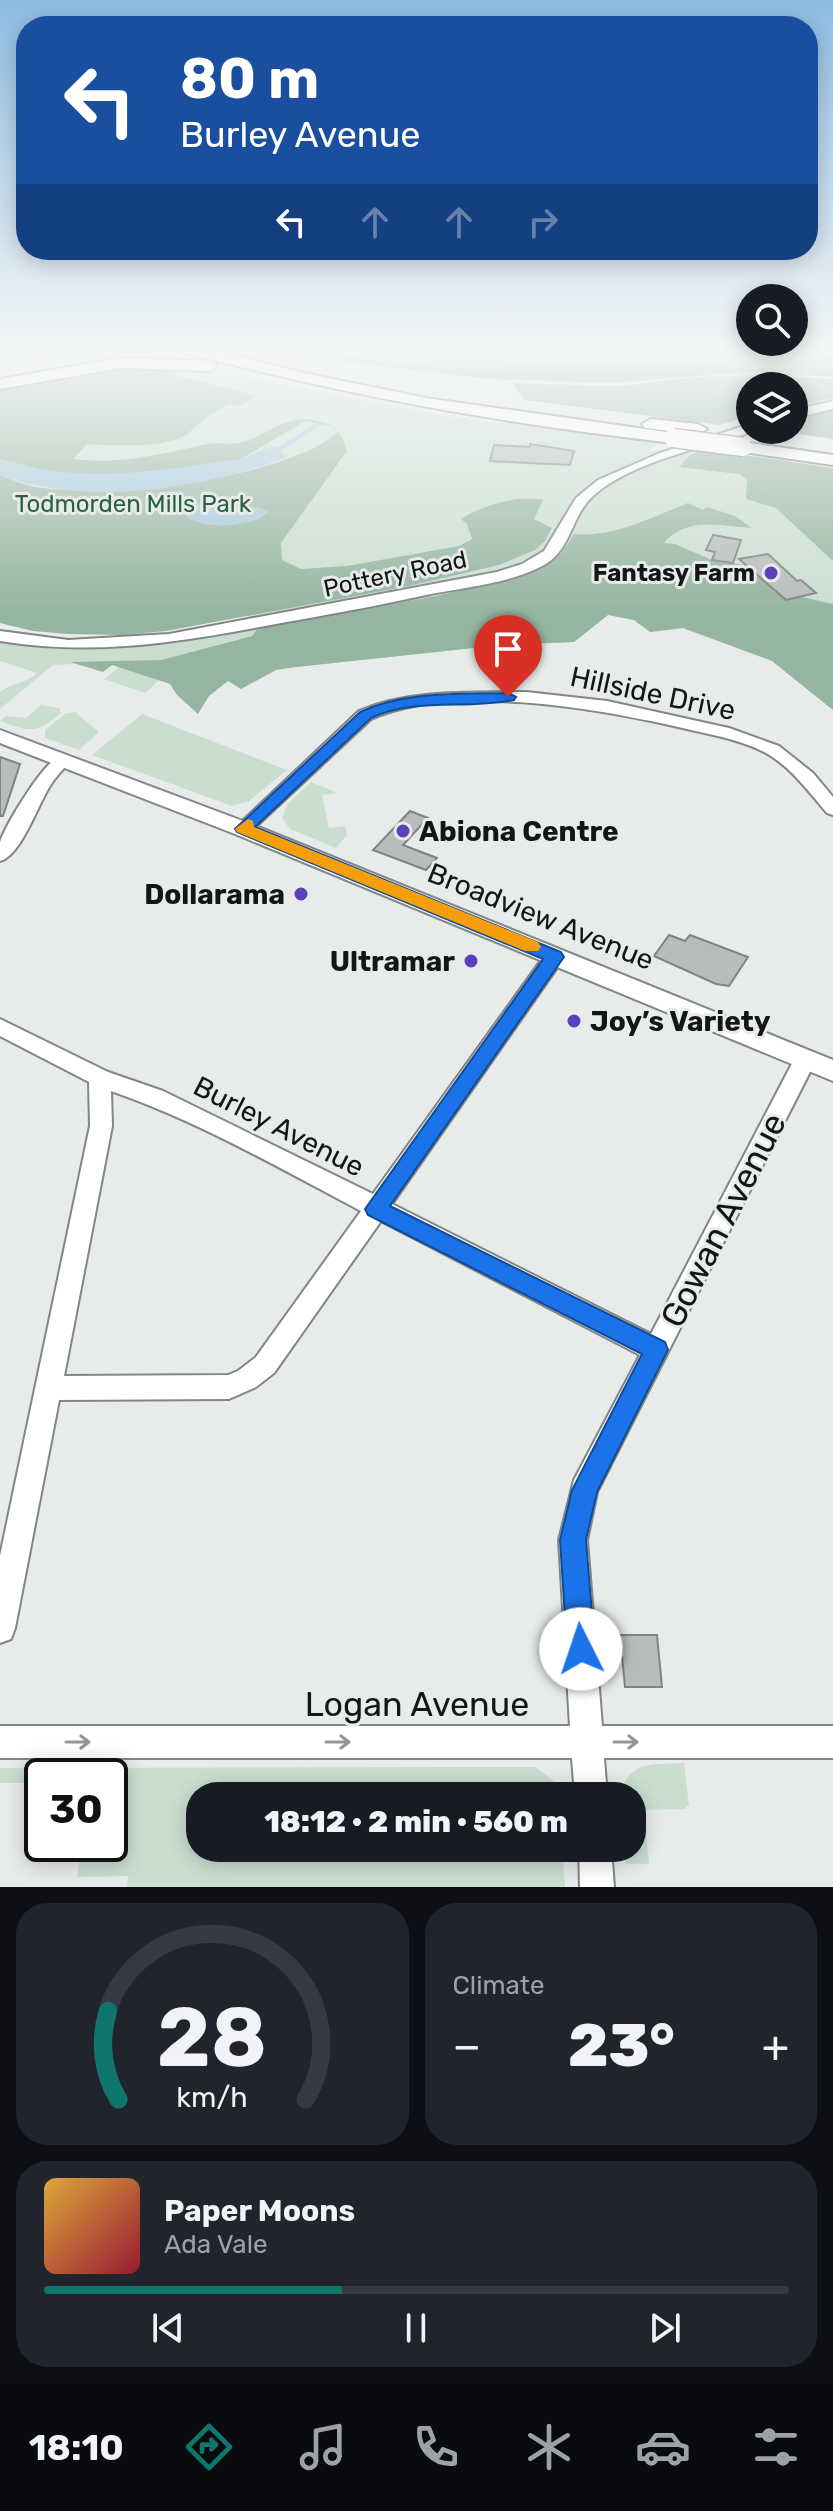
<!DOCTYPE html>
<html lang="en">
<head>
<meta charset="utf-8">
<style>
	body { margin:0; font-family:Rubik,sans-serif; background:#20242c; color:#f1f3f6; height:100vh; display:flex; flex-direction:column; font-size:30px; white-space:nowrap }
	* { box-sizing:border-box; margin:0 }
	p { font-size:26px; color:#9ea1a6 }
	.icon { flex:none; width:44px; height:44px; fill:none; stroke:currentColor; stroke-width:2; stroke-linecap:round; stroke-linejoin:round }
	.map { position:relative; height:1887px; overflow:hidden }
	.panel { display:flex; flex-direction:column; gap:16px; padding:16px; background:#0d0f14; flex:1 }
	.panel>* { flex:none }
	.top-card { position:absolute; left:16px; top:16px; width:802px; height:244px; border-radius:32px; box-shadow:0 4px 20px #0003; background:#1a4fa0; color:#fff; overflow:hidden }
	.buttons { position:absolute; left:736px; top:284px; display:grid; gap:16px }
	.buttons a { display:grid; place-items:center; width:72px; height:72px; border-radius:50%; background:#171b24; box-shadow:0 4px 20px #0003; font-size:40px }
	.speed { position:absolute; left:24px; top:1758px; display:flex; gap:16px; font-size:40px; font-weight:700; text-align:center }
	.speed>* { display:grid; place-content:center; width:104px; height:104px; border-radius:50%; background:#171b24; box-shadow:0 4px 20px #0003; line-height:1 }
	.speed .limit { border:4px solid #111; border-radius:12px; background:#fff; color:#111 }
	.pin { position:absolute; display:grid; place-items:center; width:68px; height:68px; color:#fff; margin:-82px -34px; border-radius:50% 50% 50% 0; rotate:-45deg; box-shadow:0 0 8px #0007 }
	.pin .icon { rotate:45deg }
	.me { position:absolute; width:88px; margin:-44px; rotate:356deg; stroke-linejoin:round; filter:drop-shadow(0 0 6px #0008) }
	.turn { display:flex; align-items:center; gap:28px; height:168px; padding:0 32px; font-size:36px }
	.turn .icon { width:104px; height:104px; stroke-width:2.5 }
	.turn b { display:block; font-size:56px; line-height:68px }
	.lanes { display:flex; align-items:center; height:76px; padding:0 32px; background:#0003; justify-content:center; gap:40px; direction:ltr }
	.lanes .off { opacity:.35 }
	.big { font-size:60px; font-weight:800; line-height:1.1 }
	.panel .widget { flex:1; display:flex; flex-direction:column; justify-content:center; gap:12px; min-width:0; padding:0 28px; border-radius:32px; background:#20242c }
	.panel .dial { align-items:center; gap:0 }
	.dial svg { height:208px; overflow:visible; fill:none; stroke:#363941; stroke-width:7; stroke-linecap:round; text-anchor:middle }
	.dial text { fill:#f1f3f6; stroke:none }
	.song { display:flex; align-items:center; gap:24px }
	.cover { width:96px; height:96px; border-radius:12px; background:linear-gradient(135deg,hsl(40 70% 55%),hsl(350 70% 35%)) }
	.played { height:8px; border-radius:4px; background:linear-gradient(90deg,#0f766e 40%,#363941 40%) }
	.keys { display:flex; justify-content:space-around; direction:ltr }
	.heat { display:flex; justify-content:space-between; align-items:center; font-size:44px; direction:ltr }
	.panel .tiles { flex:1; display:grid; gap:16px; grid-template-columns:1fr 1fr }
	.widget:last-child { grid-column:span 2 }
	.trip { position:absolute; left:186px; top:1782px; width:460px; height:80px; border-radius:32px; background:#171b24; box-shadow:0 4px 20px #0003; font-weight:800; line-height:80px; text-align:center }
	.dock { display:flex; height:128px; justify-content:space-around; align-items:center; background:#090b0e; color:#9ea1a6 }
	.dock .icon { width:56px; height:56px }
	.dock .active { color:#0f766e }
	.dock b { font-size:36px; color:#f1f3f6 }
	.map>svg:first-child { display:block }
	.green { fill:#caded0 }
	.forest { fill:#96b5a0; fill-rule:evenodd }
	.water { fill:#a5c8da }
	.lines { fill:none; stroke-linecap:round; stroke-linejoin:round }
	.stream { stroke:#a5c8da; stroke-width:4 }
	.building { fill:#b8bcbd; stroke:#808384; stroke-width:2 }
	.minor-casing { stroke:#828685; stroke-width:4 }
	.major-casing { stroke:#828685; stroke-width:4 }
	.highway-casing { stroke:#828685; stroke-width:4 }
	.minor { fill:#fff; fill-rule:evenodd }
	.major { fill:#fff; fill-rule:evenodd }
	.highway { fill:#fff; fill-rule:evenodd }
	.highway-bridge-casing { stroke:#828685; stroke-width:21; stroke-linecap:butt }
	.highway-bridge { stroke:#fff; stroke-width:18 }
	.oneway { stroke:#959696 }
	.route { fill:#1a73e8; stroke:#114b97; stroke-width:2 }
	.slow { fill:#f59e0b }
	.poi-dot { fill:#5b40b8; stroke:#e7eceb; stroke-width:3 }
	.labels { text-anchor:middle; stroke-width:6; stroke-linejoin:round; paint-order:stroke }
	.far-park-label { font-size:24px; fill:#2d6042; stroke:#e7eceb }
	.far-poi-label { font-size:24px; font-weight:bold; fill:#141515; stroke:#e7eceb; text-anchor:end }
	.far-street-label { font-size:24px; fill:#141515; stroke:#e7eceb }
	.street-label { font-size:28px; fill:#141515; stroke:#e7eceb }
	.poi-label { font-size:28px; font-weight:bold; fill:#141515; stroke:#e7eceb; text-anchor:start }
	.near-street-label { font-size:34px; fill:#141515; stroke:#e7eceb }
</style>
</head>
<body>
<div class="map">
<svg width="833" height="1887" viewBox="0 0 833 1887">
	<rect width="100%" height="100%" fill="#e7eceb"/>
	<g class="green">
		<path d="M0,347H50C38,362 18,368 0,374Z"/>
		<polygon points="75,347 159,347 200,358 202,361 146,358 65,363 63,362"/>
		<path d="M172,367L210,370L446,416L660,442L648,451L703,449L833,468V710L772,661L683,628L650,632L634,620L608,615L574,642L502,645L296,667L247,615C163,631 85,644 0,623V391Z"/>
		<path d="M257,629L252,636L161,660L53,665L0,709V692C13,682 25,684 37,673L0,661V642C94,658 165,644 257,629Z"/>
		<polygon points="119,667 159,680 145,693 104,679"/>
		<path d="M41,705L59,708L61,713C37,733 33,733 0,721L6,716L26,718Z"/>
		<polygon points="75,712 99,732 79,750 45,738 45,730 65,714"/>
		<polygon points="142,714 287,770 249,801 232,806 92,755"/>
		<polygon points="311,782 338,793 322,795 329,828 345,826 347,835 336,848 290,829 282,818 287,805"/>
		<path d="M684,1763L689,1806H686V1809L644,1810L649,1864H626L624,1848H632V1796L619,1794C632,1759 652,1765 684,1763Z"/>
		<polygon points="535,1767 554,1781 558,1796 200,1796 200,1848 562,1848 565,1887 127,1887 128,1876 77,1877 82,1844 110,1844 110,1776 42,1776 42,1783 0,1783 0,1768 4,1768"/>
	</g>
	<g class="forest">
		<polygon points="282,347 309,347 368,359 453,368 508,366 674,365 833,354 833,377 749,372 609,383 488,379 346,362"/>
		<polygon points="410,347 681,347 533,355 452,353"/>
		<path d="M172,367L176,375L257,396L239,406L229,404C213,413 200,421 191,431C173,449 111,446 87,444L73,459C124,465 159,454 208,444C218,442 229,445 239,443C266,437 285,414 314,420C334,424 341,431 347,451L281,543L282,560L301,569L347,566L459,546L472,539L467,524L461,519C481,506 519,494 543,500L534,519L552,528L545,541L535,550L499,565L404,587L166,631L123,635L67,634L33,631L0,623V475C11,479 23,485 35,487C106,499 283,480 338,432L330,426L305,421L241,459L175,469L121,476L53,473L0,459V387L102,370ZM200,503L232,510L257,507L268,512L258,519L229,524Z"/>
		<polygon points="766,375 833,379 833,398 794,406 794,386 750,386 750,416 720,425 524,400 512,383 619,386 695,377"/>
		<polygon points="833,410 833,439 771,430 794,430 794,418"/>
		<polygon points="703,449 833,468 833,561 776,508 746,499 747,480 739,474 679,467 690,455"/>
		<path d="M688,503L703,510L707,507L735,516L752,528C722,526 687,516 664,543L675,544L712,560L746,565L786,600L801,597L833,604V710L772,661L683,628L650,632L634,620L608,615L574,642L502,645L296,667L276,670L241,689L228,681L209,696L198,714L177,695L170,684L112,665L103,672L70,662L161,660L252,636L257,629L436,596L528,574L561,554L574,534C613,538 652,517 688,503Z"/>
	</g>
	<g class="water">
		<path d="M309,347H410L452,353L533,355L681,347H833V354L674,365L508,366C444,374 372,360 309,347Z"/>
		<path d="M276,447L287,457C197,490 92,507 0,475V459C78,485 155,471 235,460C250,458 260,448 276,447Z"/>
		<path d="M200,503L232,510L257,507L268,512C251,528 201,531 183,514Z"/>
	</g>
	<g class="lines">
		<polyline class="stream" points="273,453 320,423"/>
	</g>
	<g class="building">
		<polygon points="530,444 574,451 570,465 490,461 494,445 530,447"/>
		<polygon points="713,535 741,540 733,563 712,560 715,552 706,550"/>
		<polygon points="768,554 797,581 801,580 816,593 786,600 739,559"/>
		<polygon points="0,757 20,764 3,816 0,816"/>
		<polygon points="410,811 428,818 403,845 437,858 426,870 373,850"/>
		<polygon points="669,935 685,941 690,935 748,957 729,986 716,984 654,956"/>
		<polygon points="620,1635 657,1635 662,1687 625,1687"/>
	</g>
	<g class="lines">
		<g class="minor-casing">
			<g id="minor">
				<polygon points="833,401 833,409 794,418 794,410"/>
				<path d="M750,424V430L754,431C706,447 629,462 592,497C571,517 571,550 544,565C509,584 465,587 426,595C373,607 319,616 265,626C176,643 91,656 0,641V631L68,640L169,634L497,572L522,564L544,551L576,498L598,480L660,453Z"/>
				<path d="M526,692L607,701L729,728L779,746L813,773L833,797V815L827,813C809,792 791,767 766,753C740,739 707,734 678,727C595,708 450,683 371,719L249,833H237L234,829L359,711C410,689 471,693 526,692Z"/>
				<path d="M62,755L71,760C64,769 56,776 50,786C38,804 21,856 0,861C0,856 0,847 0,842C6,824 45,759 62,755Z"/>
				<path d="M554,950L561,952L564,957L561,962L392,1204L651,1334L797,1054H813L816,1060L597,1492L587,1540L602,1726H833V1758H604L607,1796H575L572,1758H0V1726H570L559,1540L574,1480L640,1355L381,1221L274,1373L256,1387L229,1399L59,1400L15,1628L11,1639L0,1643V1556L90,1126L89,1082L0,1036V1019L108,1072L163,1091L373,1194L547,952ZM111,1091C198,1121 279,1168 361,1211L256,1357L238,1371L228,1375L64,1376L112,1126Z"/>
				<polygon points="579,1848 611,1848 614,1887 580,1887"/>
			</g>
		</g>
		<g class="major-casing">
			<polygon id="major" points="0,730 251,824 833,1060 833,1081 235,834 0,743"/>
		</g>
		<g class="highway-casing">
			<g id="highway">
				<path d="M175,347H202L304,373L426,398L673,433L682,438L673,443C505,424 340,395 177,350Z"/>
				<polygon points="120,358 209,361 217,366 209,371 120,368 0,389 0,379"/>
				<polygon points="651,419 698,424 707,429 698,434 645,428 642,424"/>
				<polygon points="743,442 833,455 833,465 737,451 734,447"/>
			</g>
		</g>
		<use href="#minor" class="minor"/>
		<use href="#major" class="major"/>
		<use href="#highway" class="highway"/>
		<g class="highway-bridge-casing">
			<polyline id="highway-bridge" points="673,438 743,447"/>
		</g>
		<use href="#highway-bridge" class="highway-bridge"/>
	</g>
	<defs><path id="oneway-shaft" d="M-6 0H5M1.5-3L5.5 0L1.5 3" fill="none" stroke-width="1.6" stroke-linecap="round" stroke-linejoin="round" transform="scale(2)"/></defs>
	<g class="oneway">
		<use href="#oneway-shaft" transform="translate(78 1742)"/>
		<use href="#oneway-shaft" transform="translate(338 1742)"/>
		<use href="#oneway-shaft" transform="translate(626 1742)"/>
	</g>
	<linearGradient id="sky" x2="0" y2="1"><stop stop-color="#8dbce2"/><stop offset="0.57" stop-color="#f4f6f6"/><stop offset="1" stop-color="#f4f6f6" stop-opacity="0"/></linearGradient>
	<rect width="833" height="611" fill="url(#sky)"/>
	<path class="route" d="M508,693L516,697L514,700C466,710 416,697 371,718L255,827L561,952L564,957L390,1206L665,1342L668,1350L597,1492L586,1540L595,1649L590,1659L581,1663L571,1659L567,1649L560,1540L572,1490L642,1354L368,1215L365,1209L543,959L237,832L235,829L360,712C405,691 459,694 508,693Z"/>
	<polygon class="slow" points="248,819 253,821 254,827 538,942 541,947 538,951 525,951 237,832 235,829"/>
	<g class="poi-dot">
		<circle cx="771" cy="573" r="8"/>
		<circle cx="403" cy="831" r="8"/>
		<circle cx="301" cy="894" r="8"/>
		<circle cx="471" cy="961" r="8"/>
		<circle cx="574" cy="1021" r="8"/>
	</g>
	<g class="labels">
		<g class="far-park-label">
			<text x="133" y="512">Todmorden Mills Park</text>
		</g>
		<g class="far-poi-label">
			<text x="755" y="581">Fantasy Farm</text>
		</g>
		<g class="far-street-label">
			<text transform="translate(395 574) rotate(-12)" y="8">Pottery Road</text>
		</g>
		<g class="street-label">
			<text transform="translate(653 693) rotate(12)" y="10">Hillside Drive</text>
			<text transform="translate(541 916) rotate(22)" y="10">Broadview Avenue</text>
			<text transform="translate(279 1126) rotate(27)" y="10">Burley Avenue</text>
		</g>
		<g class="poi-label">
			<text x="419" y="841">Abiona Centre</text>
			<text x="285" y="904" text-anchor="end">Dollarama</text>
			<text x="455" y="971" text-anchor="end">Ultramar</text>
			<text x="590" y="1031">Joy’s Variety</text>
		</g>
		<g class="near-street-label">
			<text transform="translate(723 1220) rotate(-63)" y="12">Gowan Avenue</text>
			<text x="417" y="1716">Logan Avenue</text>
		</g>
	</g>
</svg>
<div class="buttons">
<a><svg class="icon" aria-label="search" viewBox="0 0 24 24"><circle cx="10" cy="10" r="6"/><path d="M15 15l6 6"/></svg></a>
<a><svg class="icon" aria-label="layers" viewBox="0 0 24 24"><path d="M12 4l9 5-9 5-9-5zM3 14l9 5 9-5"/></svg></a>
</div>
<div class="speed"><div class="limit">30</div></div>
<div class="pin" style="left:508px;top:697px;background:#d93025"><svg class="icon" aria-label="arrive" viewBox="0 0 24 24"><path d="M6 21V4h12l-3 4 3 4H6"/></svg></div>
<svg class="me" style="left:581px;top:1649px" viewBox="-20 -20 40 40"><circle r="19" fill="#fff"/><path d="M0-13L10 11 0 6-10 11z" fill="#1a73e8"/></svg>
<div class="trip">18:12 · 2 min · 560 m</div>
<div class="top-card">
<div class="turn"><svg class="icon" aria-label="left" viewBox="0 0 24 24"><path d="M17 20v-9H6M10 6l-5 5 5 5"/></svg><div><b>80 m</b>Burley Avenue</div></div>
<div class="lanes"><svg class="icon" aria-label="left" viewBox="0 0 24 24"><path d="M17 20v-9H6M10 6l-5 5 5 5"/></svg><svg class="icon off" aria-label="ahead" viewBox="0 0 24 24"><path d="M12 20V5M6 11l6-6 6 6"/></svg><svg class="icon off" aria-label="ahead" viewBox="0 0 24 24"><path d="M12 20V5M6 11l6-6 6 6"/></svg><svg class="icon off" aria-label="right" viewBox="0 0 24 24"><path d="M7 20v-9h11M14 6l5 5-5 5"/></svg></div>
</div>
</div>
<section class="panel">
<div class="tiles">
<div class="widget dial"><svg viewBox="0 0 100 80">
<path d="M14 69A42 42 0 1 1 86 69"/>
<path d="M14 69A42 42 0 0 1 10 35" stroke="#0f766e"/>
<text x="50" y="56" font-size="32" font-weight="700">28</text>
<text x="50" y="72" font-size="11">km/h</text>
</svg></div>
<div class="widget"><p>Climate</p>
<div class="heat"><a>−</a><b class="big">23°</b><a>+</a></div>
</div>
<div class="widget">
<div class="song"><i class="cover"></i><div><b>Paper Moons</b><p>Ada Vale</p></div></div>
<div class="played"></div>
<div class="keys"><svg class="icon" aria-label="previous" viewBox="0 0 24 24"><path d="M18 5L8 12l10 7zM5 5v14"/></svg><svg class="icon" aria-label="pause" viewBox="0 0 24 24"><path d="M8 5v14M16 5v14"/></svg><svg class="icon" aria-label="next" viewBox="0 0 24 24"><path d="M6 5l10 7-10 7zM19 5v14"/></svg></div>
</div>
</div>
</section>
<nav class="dock">
<b>18:10</b>
<svg class="icon active" aria-label="directions" viewBox="0 0 24 24"><path d="M12 3l9 9-9 9-9-9zM9 14v-3h6M13 9l2 2-2 2"/></svg>
<svg class="icon" aria-label="music" viewBox="0 0 24 24"><path d="M9 18V5l10-2v13"/><circle cx="6" cy="18" r="3"/><circle cx="16" cy="16" r="3"/></svg>
<svg class="icon" aria-label="phone" viewBox="0 0 24 24"><path d="M5 4h4l2 5-3 2q2 4 5 5l2-3 5 2v4C11 20 4 13 5 4z"/></svg>
<svg class="icon" aria-label="climate" viewBox="0 0 24 24"><path d="M12 3v18M4 7l16 10M4 17L20 7"/></svg>
<svg class="icon" aria-label="car" viewBox="0 0 24 24"><path d="M5 17H2v-5l4-1 3-4h7l3 4 3 1v5h-3M9 17h6M6 11h13"/><circle cx="7" cy="17" r="2"/><circle cx="17" cy="17" r="2"/></svg>
<svg class="icon" aria-label="filters" viewBox="0 0 24 24"><path d="M4 7h16M4 17h16"/><circle cx="9" cy="7" r="2"/><circle cx="15" cy="17" r="2"/></svg>
</nav>
</body>
</html>
